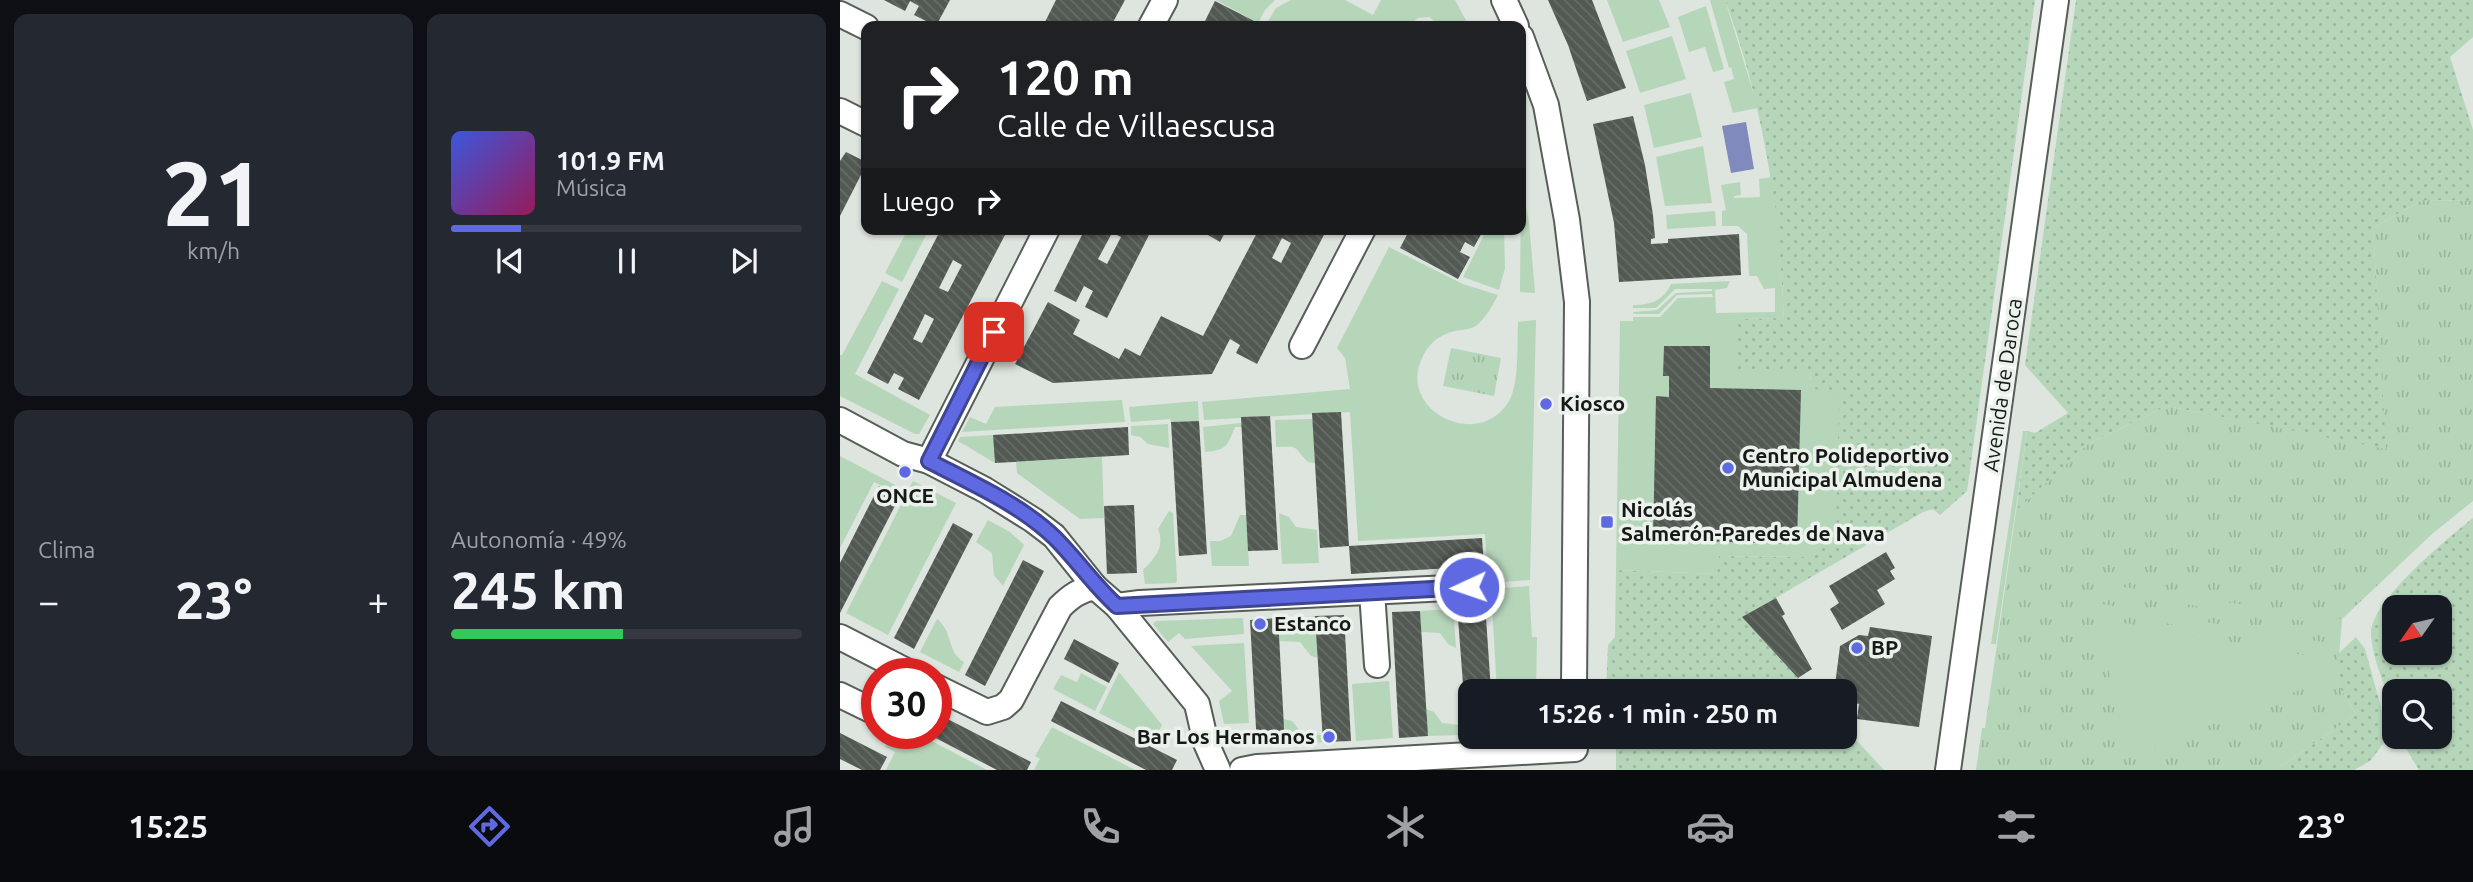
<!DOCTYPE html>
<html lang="es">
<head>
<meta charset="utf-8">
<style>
	body { margin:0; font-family:Ubuntu,sans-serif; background:#242831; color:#f1f3f6; height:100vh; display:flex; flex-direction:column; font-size:26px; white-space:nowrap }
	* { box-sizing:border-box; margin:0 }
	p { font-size:23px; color:#9ea1a6 }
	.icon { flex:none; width:38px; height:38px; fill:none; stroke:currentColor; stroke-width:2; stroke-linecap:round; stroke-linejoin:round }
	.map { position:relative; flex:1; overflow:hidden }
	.panel { display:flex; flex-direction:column; gap:14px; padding:14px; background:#0d0f14; width:840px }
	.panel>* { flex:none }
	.top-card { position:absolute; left:21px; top:21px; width:665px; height:214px; border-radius:14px; box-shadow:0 2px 5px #0004; background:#202124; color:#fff; overflow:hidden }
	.needle { width:46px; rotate:236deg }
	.tools { position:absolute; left:1542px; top:595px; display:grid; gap:14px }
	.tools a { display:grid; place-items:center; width:70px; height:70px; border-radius:14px; background:#171b24; box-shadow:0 2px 5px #0004; font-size:35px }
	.speed { position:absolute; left:21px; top:658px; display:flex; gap:14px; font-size:35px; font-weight:700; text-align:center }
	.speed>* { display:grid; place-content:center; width:91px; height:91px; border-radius:50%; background:#171b24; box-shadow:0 2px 5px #0004; line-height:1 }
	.speed .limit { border:10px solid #d22; background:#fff; color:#111 }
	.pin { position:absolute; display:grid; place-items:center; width:60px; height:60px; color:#fff; margin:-30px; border-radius:14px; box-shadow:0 4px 10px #0006 }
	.me { position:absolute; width:77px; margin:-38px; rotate:267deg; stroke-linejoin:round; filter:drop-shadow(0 0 5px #0008) }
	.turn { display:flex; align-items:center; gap:24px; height:147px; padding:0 21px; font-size:32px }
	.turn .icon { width:91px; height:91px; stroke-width:2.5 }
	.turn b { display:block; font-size:49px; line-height:60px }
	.then { display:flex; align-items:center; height:66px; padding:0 21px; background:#0003; gap:14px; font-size:26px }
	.big { font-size:52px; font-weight:700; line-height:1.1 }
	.panel .card { flex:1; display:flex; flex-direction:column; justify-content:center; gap:10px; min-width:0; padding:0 24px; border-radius:14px; background:#242831 }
	.panel .dial { align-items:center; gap:0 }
	.dial b { font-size:91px; line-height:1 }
	.song { display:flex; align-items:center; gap:21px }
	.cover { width:84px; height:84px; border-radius:10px; background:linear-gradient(135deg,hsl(230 70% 55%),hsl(330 70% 35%)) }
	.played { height:7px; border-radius:4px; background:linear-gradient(90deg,#5f6ae2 20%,#363941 20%) }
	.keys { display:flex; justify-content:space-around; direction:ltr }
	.heat { display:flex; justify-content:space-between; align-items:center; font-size:38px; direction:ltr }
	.charge { height:10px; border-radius:5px; background:linear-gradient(90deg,#34c759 49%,#363941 0) }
	.panel .tiles { flex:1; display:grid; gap:14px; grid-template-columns:repeat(2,1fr) }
	.trip { position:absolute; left:618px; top:679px; width:399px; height:70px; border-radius:14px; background:#171b24; box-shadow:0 2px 5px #0004; font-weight:700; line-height:70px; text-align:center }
	.tab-bar { display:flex; height:112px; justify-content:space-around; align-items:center; background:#090b0e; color:#9ea1a6 }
	.tab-bar .icon { width:49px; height:49px }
	.tab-bar .selected { color:#5f6ae2 }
	.tab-bar b { font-size:32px; color:#f1f3f6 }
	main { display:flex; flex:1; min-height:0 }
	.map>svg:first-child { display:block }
	.grass { fill:url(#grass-dots); fill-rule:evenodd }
	.park { fill:url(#park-tufts) }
	.garden { fill:#b6d6ba }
	.water { fill:#808abc }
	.building { fill:url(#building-back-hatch); fill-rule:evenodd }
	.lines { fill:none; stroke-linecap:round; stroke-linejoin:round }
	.minor-casing { stroke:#575e58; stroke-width:28 }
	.minor { stroke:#fff; stroke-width:24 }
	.route-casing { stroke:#3e4593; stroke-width:18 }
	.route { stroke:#5f6ae2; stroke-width:12 }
	.poi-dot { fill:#5f6ae2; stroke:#eaf2eb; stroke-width:2.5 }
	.labels { text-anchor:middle; stroke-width:7; stroke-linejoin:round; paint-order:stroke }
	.street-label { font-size:21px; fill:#161916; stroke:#eaf2eb }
	.poi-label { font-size:21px; font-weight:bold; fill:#161916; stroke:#eaf2eb; text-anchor:start }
</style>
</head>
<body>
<main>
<section class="panel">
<div class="tiles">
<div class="card dial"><b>21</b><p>km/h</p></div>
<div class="card">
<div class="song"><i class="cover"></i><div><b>101.9 FM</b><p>Música</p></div></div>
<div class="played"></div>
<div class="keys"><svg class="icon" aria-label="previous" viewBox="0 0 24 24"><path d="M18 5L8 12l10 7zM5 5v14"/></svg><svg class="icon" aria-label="pause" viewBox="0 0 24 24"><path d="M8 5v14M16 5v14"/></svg><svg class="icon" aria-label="next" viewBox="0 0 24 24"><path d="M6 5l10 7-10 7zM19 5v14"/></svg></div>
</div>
<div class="card"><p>Clima</p>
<div class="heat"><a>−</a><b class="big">23°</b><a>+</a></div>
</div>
<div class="card"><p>Autonomía · 49%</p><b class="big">245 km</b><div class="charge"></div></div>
</div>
</section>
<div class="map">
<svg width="1633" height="770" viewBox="0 0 1633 770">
	<defs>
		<pattern id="grass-dots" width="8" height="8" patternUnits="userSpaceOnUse" patternTransform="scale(1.75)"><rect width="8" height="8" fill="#b6d6ba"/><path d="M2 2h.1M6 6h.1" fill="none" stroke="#9cb79f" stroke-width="1.8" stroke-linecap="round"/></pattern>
		<pattern id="park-tufts" width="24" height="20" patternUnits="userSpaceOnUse" patternTransform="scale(1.75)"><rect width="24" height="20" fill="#b6d6ba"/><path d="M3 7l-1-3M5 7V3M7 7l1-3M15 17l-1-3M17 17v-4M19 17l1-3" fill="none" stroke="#9cb79f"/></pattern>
		<pattern id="building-back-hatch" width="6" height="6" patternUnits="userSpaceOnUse" patternTransform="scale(1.75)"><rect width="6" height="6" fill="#525852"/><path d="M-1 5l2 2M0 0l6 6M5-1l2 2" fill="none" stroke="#676c67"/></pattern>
	</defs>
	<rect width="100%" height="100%" fill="#dde5de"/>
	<g class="grass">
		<path d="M885,0H1195L1127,491L1100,515L1093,509L1083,512L903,617L970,691H766L768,645L775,637L776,570L877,574L878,556L969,557L971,547L996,546L970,389L971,372L898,370V319L944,318C939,209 923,102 885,0Z"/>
		<polygon points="1236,0 1633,0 1633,37 1610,57 1633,130 1633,201 1582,200 1533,228 1547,450 1327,406 1248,444 1176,511 1187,431 1195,433 1228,413 1185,365"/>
		<path d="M1633,518V770H1579L1559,737H1600V691H1554V716C1548,689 1532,662 1531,633C1531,601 1609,537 1633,518ZM1600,607V653H1554V607Z"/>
		<polygon points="1516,637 1525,649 1549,736 1530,761 1514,770 1436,770 1516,714 1497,683 1498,654"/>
		<polygon points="1005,728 1044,770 776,770 776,739 773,737 1004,737"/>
	</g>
	<g class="park">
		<polygon points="1582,200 1633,201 1633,501 1592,534 1502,619 1497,683 1516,714 1436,770 1136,770 1142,728 1145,728 1176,511 1248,444 1327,406 1546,449 1533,228"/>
		<polygon points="611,348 661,358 654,396 603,386"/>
	</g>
	<g class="garden">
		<polygon points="376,0 435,0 425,10 418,23"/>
		<polygon points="451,0 505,0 533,15 541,0 615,0 629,26 601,26 589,17 578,18 567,26 425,26 436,8"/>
		<polygon points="767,0 819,0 830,27 783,42"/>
		<polygon points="870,0 885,0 918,108 893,113 884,82 894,79 891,67 889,68"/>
		<polygon points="866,6 884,69 873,72 865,47 849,52 838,17"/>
		<polygon points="832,36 846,79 800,93 786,51"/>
		<polygon points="851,93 862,137 814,148 804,105"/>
		<polygon points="863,146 872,203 825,206 816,157"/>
		<path d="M931,177L939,232L944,318L898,319V369L971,371L970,389L999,390L996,547H971L970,557L879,556L877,574L776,570L780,321H793V317H820L838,298L873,297L872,294L837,295L819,314H794L793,312L817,310L836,293L872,291V289H835L816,308H793V305C811,305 823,301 831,284L890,281L887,288L875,290L876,313L935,312V288L924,289L917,276H909L907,234L898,226H882V211L886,210L881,185L900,182L901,195L894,196V198L920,197L919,179Z"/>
		<polygon points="681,181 689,222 695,293 680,292"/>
		<polygon points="875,211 876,226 827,229 826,215"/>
		<polygon points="68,229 89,229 62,282 45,273"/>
		<polygon points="647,229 664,229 665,268 659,290 623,277"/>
		<path d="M549,247L623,284L658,295C653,305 645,319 636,326C631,329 626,329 621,330C604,332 591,340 583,356C554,412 644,454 671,397C679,378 677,343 678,322L696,320L690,580L648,583L645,534L518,541L510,412L364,420L362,402L510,389L505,358L497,348Z"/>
		<polygon points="42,281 59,289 15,374 90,415 79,434 75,434 0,396 0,355 2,355"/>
		<polygon points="282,400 285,422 122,432 130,417 146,424 155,407"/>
		<polygon points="358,401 359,421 331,422 330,419 291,422 289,407"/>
		<path d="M473,419L475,463L468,462C452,447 462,446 436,447L435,420Z"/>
		<path d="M401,423L402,427H395C387,446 387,450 365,452L363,427Z"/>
		<polygon points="328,424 329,448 308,444 300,437 291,435 291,426"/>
		<polygon points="1183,431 1187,431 1156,644 1151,644"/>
		<polygon points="153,435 155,463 118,441 120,437"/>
		<polygon points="0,456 63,489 60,495 34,482 0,548"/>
		<polygon points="262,457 264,518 240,519 177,473 176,462"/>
		<polygon points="73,481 116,503 48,635 6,613"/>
		<path d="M329,511L333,513L337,580L336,583L305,584L303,570C316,557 325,547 318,529Z"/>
		<polygon points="439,513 449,517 456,527 477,530 479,563 442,564"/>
		<polygon points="400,515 406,515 409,566 372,566 370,541 380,541 391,536"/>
		<polygon points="148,520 170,532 184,545 163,586 154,575 152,553 136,542"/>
		<polygon points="1262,584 1502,619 1500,626 1259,592"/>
		<polygon points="689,586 692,637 697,637 696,691 657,691 651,589"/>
		<polygon points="1256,603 1499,645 1498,654 1252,610"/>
		<polygon points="613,609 616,648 608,644 600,633 581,632 580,611"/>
		<polygon points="475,616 478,658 471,656 460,642 439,641 438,618"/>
		<polygon points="403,618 404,634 345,639 339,633 328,642 313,624 316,621"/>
		<polygon points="1256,618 1491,660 1491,678 1289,757"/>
		<path d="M97,619C113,631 107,653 124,662L119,672L80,652Z"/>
		<polygon points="404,643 409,723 384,724 379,701 392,691 351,646"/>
		<polygon points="279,672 322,725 314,741 259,713"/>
		<polygon points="241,673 267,687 255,711 213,689 221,675 237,682"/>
		<polygon points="549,681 553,738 516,741 512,684"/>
		<polygon points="586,709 594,712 602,723 620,725 621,735 588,736"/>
		<polygon points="444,719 452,721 462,733 482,735 483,742 445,745"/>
		<polygon points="212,727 295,770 194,770 200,759 195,756"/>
		<polygon points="52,733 76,733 147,770 46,770 55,752 45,747"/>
	</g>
	<polygon class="water" points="906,122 914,169 891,173 882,126"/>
	<g class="building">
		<polygon points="44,0 110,0 96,26 74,15 79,6 70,1 65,11"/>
		<polygon points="216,0 285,0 271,26 243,26 234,22 232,26 203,26"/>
		<polygon points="708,0 752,0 786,88 747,101 728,45"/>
		<polygon points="375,1 418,23 424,26 371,26 364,23"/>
		<polygon points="793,116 805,165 813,215 815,238 811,239 811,244 828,243 828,239 899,234 901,275 779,282 774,223 753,124"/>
		<polygon points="6,152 26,162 26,165 0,216 0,161"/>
		<path d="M101,229H131L138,233L140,229H159L166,233L79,400L58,389L64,378L54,373L48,384L27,373ZM113,260L122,265L108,292L99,288ZM85,314L94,319L82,343L73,339Z"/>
		<path d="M245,229H312L267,318L245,307L253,291L244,286L236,302L214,291ZM272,233L281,237L267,264L258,259Z"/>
		<polygon points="362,229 387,229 380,242 361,231"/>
		<path d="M419,229H487L417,364L396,353L400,345L390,339L372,374L213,383L175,364L208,302L240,320L233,334L279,359L285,348L300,356L321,316L363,336ZM442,238L451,243L441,263L432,258Z"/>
		<polygon points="570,229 581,232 582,229 644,229 634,247 625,242 620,252 630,257 618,279 560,248"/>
		<polygon points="824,346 870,346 870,388 961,390 957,544 813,540 816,396 829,397 829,376 823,376"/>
		<polygon points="501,412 509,546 480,548 472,413"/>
		<polygon points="430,416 438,550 408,551 401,417"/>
		<polygon points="359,421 367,554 339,556 331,422"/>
		<polygon points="288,427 289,455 155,463 153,435"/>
		<polygon points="39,486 60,496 0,613 0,563"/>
		<polygon points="294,505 297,573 267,574 264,506"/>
		<polygon points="113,523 133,534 74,649 54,638"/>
		<polygon points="642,538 644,566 511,574 509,546"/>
		<polygon points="1046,552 1055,568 1050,571 1055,579 1037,590 1045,604 1002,630 990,609 999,603 989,586"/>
		<polygon points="183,560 204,571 145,686 125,675"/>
		<polygon points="936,598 945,614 942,616 972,669 958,678 902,617"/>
		<polygon points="645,603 651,691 630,691 630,737 627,737 617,605"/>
		<polygon points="580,611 588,736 559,738 552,612"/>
		<polygon points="504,615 511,741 483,742 475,616"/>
		<polygon points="438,618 445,745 417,746 410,620"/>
		<polygon points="1030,627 1092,636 1079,727 1017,719 1019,704 1009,702 1004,696 1004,691 1000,691 995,685 1000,646 1019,635 1028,636"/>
		<polygon points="234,639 279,663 269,683 224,659"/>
		<polygon points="221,701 337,760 332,770 306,770 211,721"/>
		<polygon points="96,713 191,762 187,770 157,770 86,733 96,733"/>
		<polygon points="0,733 47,757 40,770 22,770 0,759"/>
	</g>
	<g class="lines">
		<g class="minor-casing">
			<g id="minor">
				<polyline points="664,0 676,26"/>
				<polyline points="0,14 26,27"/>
				<polyline points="311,26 325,0"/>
				<polyline points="681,37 706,105 727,220 737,302 734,691"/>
				<polyline points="0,111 26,124"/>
				<polyline points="462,346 523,229"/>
				<polyline points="0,420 63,454 89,461 145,490 193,520 214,536 255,587 277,606 357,704 366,743 378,770"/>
				<polyline points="89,461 207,229"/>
				<polyline points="532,592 537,665"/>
				<polyline points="277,606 300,603 629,587"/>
				<polyline points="0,637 72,674"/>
				<path d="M96,687L147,712L163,707L171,700L220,607C231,596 240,590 255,587"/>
				<polyline points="0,695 37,713"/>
				<polyline points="402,770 417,767 735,749"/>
				<polyline points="1108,770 1216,0"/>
			</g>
		</g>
		<use href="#minor" class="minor"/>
	</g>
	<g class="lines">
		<g class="route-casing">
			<path id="route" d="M154,332L89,461C131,483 180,504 215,538C237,560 254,585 277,606L629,587"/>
		</g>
		<use href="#route" class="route"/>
	</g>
	<g class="poi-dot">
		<circle cx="706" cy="404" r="7"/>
		<circle cx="888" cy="468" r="7"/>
		<circle cx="65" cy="472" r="7"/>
		<rect x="760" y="515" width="14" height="14" rx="3.5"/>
		<circle cx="420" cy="624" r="7"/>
		<circle cx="1017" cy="648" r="7"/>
		<circle cx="489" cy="737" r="7"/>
	</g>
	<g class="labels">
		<g class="street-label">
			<text transform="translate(1163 385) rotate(-82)" y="7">Avenida de Daroca</text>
		</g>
		<g class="poi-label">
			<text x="720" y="411">Kiosco</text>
			<text x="902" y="463">Centro Polideportivo<tspan x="902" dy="24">Municipal Almudena</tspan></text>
			<text x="65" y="503" text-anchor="middle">ONCE</text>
			<text x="781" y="517">Nicolás<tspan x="781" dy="24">Salmerón-Paredes de Nava</tspan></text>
			<text x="434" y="631">Estanco</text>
			<text x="1031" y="655">BP</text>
			<text x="475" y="744" text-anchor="end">Bar Los Hermanos</text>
		</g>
	</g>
</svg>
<div class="tools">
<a><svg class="needle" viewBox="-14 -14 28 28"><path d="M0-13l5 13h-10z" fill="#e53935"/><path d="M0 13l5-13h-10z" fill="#9ea1a6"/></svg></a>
<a><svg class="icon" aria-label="search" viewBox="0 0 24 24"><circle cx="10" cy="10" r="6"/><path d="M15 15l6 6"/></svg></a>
</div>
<div class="speed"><div class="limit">30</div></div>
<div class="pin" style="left:154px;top:332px;background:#d93025"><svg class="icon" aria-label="arrive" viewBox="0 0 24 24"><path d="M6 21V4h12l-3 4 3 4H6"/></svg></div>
<svg class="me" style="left:629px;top:587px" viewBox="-20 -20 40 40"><circle r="17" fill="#5f6ae2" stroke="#fff" stroke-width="3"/><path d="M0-11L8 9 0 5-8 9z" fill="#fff"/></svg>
<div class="trip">15:26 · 1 min · 250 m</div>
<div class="top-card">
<div class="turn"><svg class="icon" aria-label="right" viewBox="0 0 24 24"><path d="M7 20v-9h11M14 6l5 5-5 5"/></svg><div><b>120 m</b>Calle de Villaescusa</div></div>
<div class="then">Luego<svg class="icon" aria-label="right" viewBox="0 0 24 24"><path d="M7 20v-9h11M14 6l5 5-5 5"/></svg></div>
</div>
</div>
</main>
<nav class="tab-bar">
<b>15:25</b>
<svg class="icon selected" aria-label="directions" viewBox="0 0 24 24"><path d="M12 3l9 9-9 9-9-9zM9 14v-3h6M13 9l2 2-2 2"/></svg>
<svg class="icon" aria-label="music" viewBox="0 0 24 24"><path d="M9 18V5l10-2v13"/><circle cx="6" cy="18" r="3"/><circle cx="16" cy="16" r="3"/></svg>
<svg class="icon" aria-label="phone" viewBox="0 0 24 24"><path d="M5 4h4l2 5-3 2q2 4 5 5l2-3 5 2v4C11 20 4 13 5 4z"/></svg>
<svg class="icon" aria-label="climate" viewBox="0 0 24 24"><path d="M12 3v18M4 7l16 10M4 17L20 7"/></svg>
<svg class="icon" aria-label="car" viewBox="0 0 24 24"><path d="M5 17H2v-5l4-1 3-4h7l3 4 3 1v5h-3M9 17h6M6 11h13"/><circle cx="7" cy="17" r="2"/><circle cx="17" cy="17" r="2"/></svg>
<svg class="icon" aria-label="filters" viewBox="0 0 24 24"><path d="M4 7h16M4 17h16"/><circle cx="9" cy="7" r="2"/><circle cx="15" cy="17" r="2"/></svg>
<b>23°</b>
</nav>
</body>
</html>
